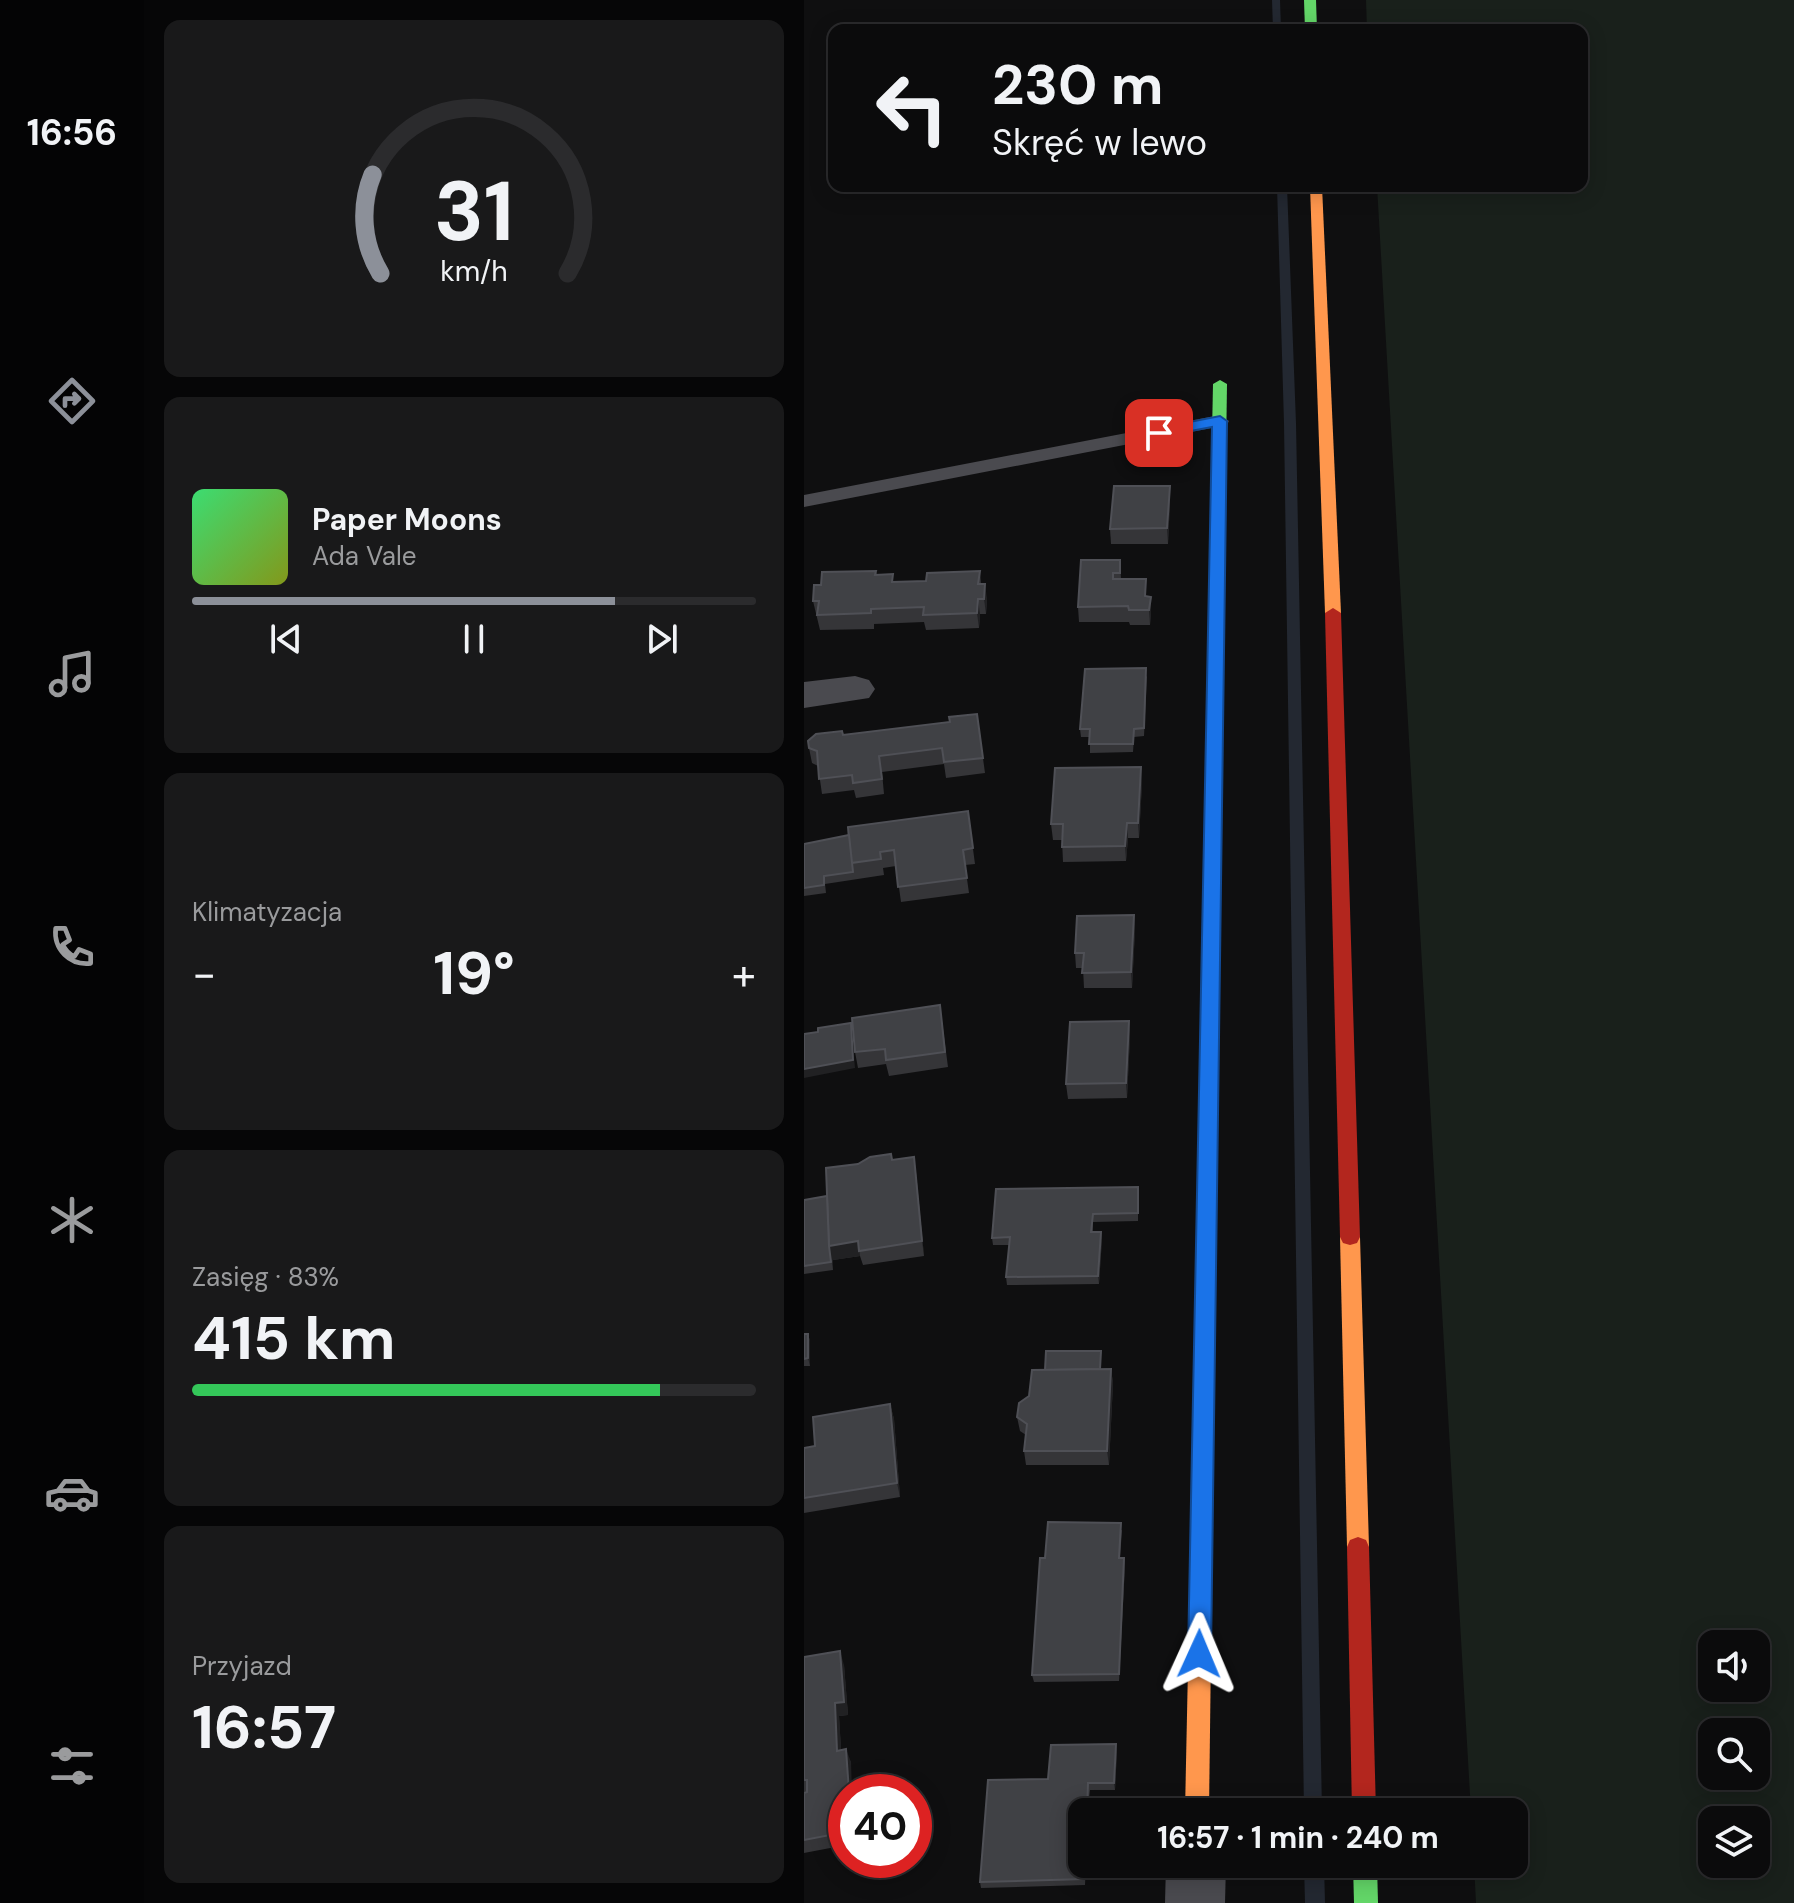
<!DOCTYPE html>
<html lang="pl">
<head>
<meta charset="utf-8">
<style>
	body { margin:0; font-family:"DM Sans",sans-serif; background:#19191a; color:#f1f3f6; height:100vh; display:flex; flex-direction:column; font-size:30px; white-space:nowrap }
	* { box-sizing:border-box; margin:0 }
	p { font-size:26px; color:#9a9b9d }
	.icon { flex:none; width:44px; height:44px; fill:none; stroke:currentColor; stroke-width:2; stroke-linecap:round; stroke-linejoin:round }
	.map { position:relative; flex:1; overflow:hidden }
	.details { display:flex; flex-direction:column; gap:20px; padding:20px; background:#060607; width:660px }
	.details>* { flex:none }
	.banner { position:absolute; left:24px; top:24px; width:760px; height:168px; border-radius:16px; box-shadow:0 4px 20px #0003,0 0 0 2px #2b2b2d; background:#0b0b0c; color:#f1f3f6; overflow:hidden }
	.controls { position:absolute; left:894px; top:1630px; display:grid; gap:16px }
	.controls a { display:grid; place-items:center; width:72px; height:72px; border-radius:16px; background:#0b0b0c; box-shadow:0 4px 20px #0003,0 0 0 2px #2b2b2d; font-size:40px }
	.speed { position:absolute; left:24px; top:1774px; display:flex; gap:16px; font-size:40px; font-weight:700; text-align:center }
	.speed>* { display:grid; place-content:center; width:104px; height:104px; border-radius:50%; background:#0b0b0c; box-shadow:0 4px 20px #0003,0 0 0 2px #2b2b2d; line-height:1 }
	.speed .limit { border:12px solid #d22; background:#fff; color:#111 }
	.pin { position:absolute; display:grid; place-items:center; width:68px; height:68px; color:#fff; margin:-34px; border-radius:16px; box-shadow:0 4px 12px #0006 }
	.me { position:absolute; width:88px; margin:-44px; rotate:1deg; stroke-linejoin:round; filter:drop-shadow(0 0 6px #0008) }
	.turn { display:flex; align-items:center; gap:28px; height:168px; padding:0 32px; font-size:36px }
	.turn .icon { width:104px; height:104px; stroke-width:2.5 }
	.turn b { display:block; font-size:56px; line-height:68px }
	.big { font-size:60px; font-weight:700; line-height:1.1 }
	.details .widget { flex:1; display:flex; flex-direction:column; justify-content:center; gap:12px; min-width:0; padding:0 28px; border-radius:16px; background:#19191a }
	.details .dial { align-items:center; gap:0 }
	.dial svg { height:208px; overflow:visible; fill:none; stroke:#2b2b2d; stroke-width:7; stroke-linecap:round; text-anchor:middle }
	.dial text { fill:#f1f3f6; stroke:none }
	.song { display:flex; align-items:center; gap:24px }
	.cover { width:96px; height:96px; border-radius:12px; background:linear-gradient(135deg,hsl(140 70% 55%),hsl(70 70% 35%)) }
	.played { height:8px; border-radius:4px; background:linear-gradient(90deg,#8c9099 75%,#2b2b2d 75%) }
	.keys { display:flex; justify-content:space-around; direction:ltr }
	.heat { display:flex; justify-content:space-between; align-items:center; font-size:44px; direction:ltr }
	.charge { height:12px; border-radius:6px; background:linear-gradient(90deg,#34c759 83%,#2b2b2d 0) }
	.trip { position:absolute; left:264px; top:1798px; width:460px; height:80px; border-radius:16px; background:#0b0b0c; box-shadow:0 4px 20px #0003,0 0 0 2px #2b2b2d; font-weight:700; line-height:80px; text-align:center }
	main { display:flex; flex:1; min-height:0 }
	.tabs { display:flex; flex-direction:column; width:144px; justify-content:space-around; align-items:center; background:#040405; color:#9a9b9d }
	.tabs .icon { width:56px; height:56px }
	.tabs .on { color:#8c9099 }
	.tabs b { font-size:36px; color:#f1f3f6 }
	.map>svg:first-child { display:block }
	.green { fill:#19201b; fill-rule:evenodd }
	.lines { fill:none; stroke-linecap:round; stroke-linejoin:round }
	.stream { fill:#232831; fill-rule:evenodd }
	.lane { fill:#4a4a4f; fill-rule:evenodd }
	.street { fill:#4a4a4f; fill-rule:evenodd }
	.fast { fill:#63d668; fill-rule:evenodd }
	.slow { fill:#ff974d; fill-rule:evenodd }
	.jam { fill:#b3261e; fill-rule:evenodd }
	.wall { fill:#353538 }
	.shaded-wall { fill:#212123 }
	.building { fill:#404145; stroke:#4f5056; stroke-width:2 }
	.route { fill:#1a73e8; stroke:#114b97; stroke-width:2 }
</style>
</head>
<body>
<main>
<nav class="tabs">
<b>16:56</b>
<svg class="icon on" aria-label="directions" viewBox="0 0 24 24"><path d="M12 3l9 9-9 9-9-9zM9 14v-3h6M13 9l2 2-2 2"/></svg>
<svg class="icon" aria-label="music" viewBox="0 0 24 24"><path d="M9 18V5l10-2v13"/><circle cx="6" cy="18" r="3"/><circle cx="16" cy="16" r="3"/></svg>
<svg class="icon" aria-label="phone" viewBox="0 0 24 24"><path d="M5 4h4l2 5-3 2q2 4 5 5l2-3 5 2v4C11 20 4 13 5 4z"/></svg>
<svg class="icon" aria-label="climate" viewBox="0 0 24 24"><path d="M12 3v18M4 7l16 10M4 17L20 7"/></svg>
<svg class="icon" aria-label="car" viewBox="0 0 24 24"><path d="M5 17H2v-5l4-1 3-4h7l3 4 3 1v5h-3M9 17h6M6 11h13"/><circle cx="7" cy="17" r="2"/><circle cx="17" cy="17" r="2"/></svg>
<svg class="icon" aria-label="filters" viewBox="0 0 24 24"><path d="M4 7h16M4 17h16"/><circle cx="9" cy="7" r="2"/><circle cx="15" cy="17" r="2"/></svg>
</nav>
<section class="details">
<div class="widget dial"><svg viewBox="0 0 100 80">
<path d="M14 69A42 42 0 1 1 86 69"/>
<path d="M14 69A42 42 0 0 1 11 31" stroke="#8c9099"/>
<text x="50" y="56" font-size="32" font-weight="700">31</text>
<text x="50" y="72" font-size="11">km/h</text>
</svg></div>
<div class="widget">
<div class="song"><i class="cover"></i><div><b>Paper Moons</b><p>Ada Vale</p></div></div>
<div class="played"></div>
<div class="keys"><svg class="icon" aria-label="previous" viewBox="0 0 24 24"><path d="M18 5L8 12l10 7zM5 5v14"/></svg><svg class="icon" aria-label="pause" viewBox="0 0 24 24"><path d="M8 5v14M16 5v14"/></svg><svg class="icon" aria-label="next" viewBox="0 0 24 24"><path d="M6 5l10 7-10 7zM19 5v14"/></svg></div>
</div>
<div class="widget"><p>Klimatyzacja</p>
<div class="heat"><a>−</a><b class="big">19°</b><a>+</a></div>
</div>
<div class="widget"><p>Zasięg · 83%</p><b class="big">415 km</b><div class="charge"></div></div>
<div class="widget"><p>Przyjazd</p><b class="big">16:57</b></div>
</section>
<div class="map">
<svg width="990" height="1903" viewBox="0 0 990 1903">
	<rect width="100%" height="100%" fill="#0f0f10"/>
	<path class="green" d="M562,0H990V1903H672L670,1864H710V1812H667L573,186H778V30H563ZM908,1644H952V1688H908ZM908,1732H952V1776H908ZM908,1820H952V1864H908Z"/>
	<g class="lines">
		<g class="stream">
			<polygon points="468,0 476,0 477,30 469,30"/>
			<polygon points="473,186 483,186 492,423 518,1812 500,1812 480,423"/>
			<polygon points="500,1864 520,1864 521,1903 501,1903"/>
		</g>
		<polygon class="lane" points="416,415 425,421 423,425 0,507 0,495"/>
		<g class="street">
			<polygon points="51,676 65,680 71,689 65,698 0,708 0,682"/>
			<polygon points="362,1864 422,1864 421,1903 361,1903"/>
		</g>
		<g class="fast">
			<polygon points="500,0 512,0 513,30 501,30"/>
			<polygon points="416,380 423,384 418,731 410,736 402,731 409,384"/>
			<polygon points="549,1864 573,1864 574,1903 550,1903"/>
		</g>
		<g class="slow">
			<polygon points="506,186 518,186 537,613 529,618 521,613"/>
			<polygon points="546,1229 553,1231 556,1237 565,1547 562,1554 554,1557 546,1554 543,1547 536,1237 539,1231"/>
			<polygon points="401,1319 408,1322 411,1328 405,1812 381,1812 391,1328 394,1322"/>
		</g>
		<g class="jam">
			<polygon points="529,608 537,613 556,1237 553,1243 546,1245 539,1243 536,1237 521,613"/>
			<polygon points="410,726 418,731 411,1328 408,1334 401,1337 394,1334 391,1328 402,731"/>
			<polygon points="554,1537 562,1540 565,1547 572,1812 548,1812 543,1547 546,1540"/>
		</g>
	</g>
	<g class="wall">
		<polygon points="366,486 366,501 364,544 307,544 306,529"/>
		<polygon points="316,560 317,579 342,596 347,612 346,625 326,625 325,622 275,622 274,607"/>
		<polygon points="72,571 73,575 90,582 122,581 176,571 177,584 183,599 182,614 176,614 175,628 122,630 120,622 70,624 70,629 16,630 9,601 17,585"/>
		<polygon points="343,676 340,736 330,737 329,752 286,753 286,737 277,737 276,729"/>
		<polygon points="173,714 181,773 142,778 140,764 78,772 80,794 52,798 50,790 18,794 14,766 8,763 5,748 39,735 146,722"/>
		<polygon points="338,783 335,838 324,838 322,861 259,862 258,840 249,840 247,824"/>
		<polygon points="164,811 171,864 161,865 165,893 97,902 92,866 79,868 80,875 21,884 22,893 0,896 0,844"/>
		<polygon points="330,915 331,930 328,988 280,988 279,968 272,968 271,953"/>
		<polygon points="138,1021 144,1067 85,1076 82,1064 54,1068 51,1052"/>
		<polygon points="325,1021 326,1036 323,1098 264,1099 262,1084"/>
		<polygon points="88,1160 112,1172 120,1256 59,1265 56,1256 29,1260 29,1270 0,1274 0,1200 23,1196"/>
		<polygon points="334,1187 334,1221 289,1222 289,1232 297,1232 298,1239 295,1284 203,1285 202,1277 205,1245 189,1245 188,1238"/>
		<polygon points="0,1334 4,1334 6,1341 6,1366 0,1366"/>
		<polygon points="297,1351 297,1369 307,1369 309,1383 305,1465 222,1465 220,1451 222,1435 216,1431 213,1417 241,1370"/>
		<polygon points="86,1404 90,1419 96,1497 0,1513 0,1448 11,1446"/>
		<polygon points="318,1530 316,1558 320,1558 321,1565 315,1681 230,1682 228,1675 241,1558"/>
		<polygon points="0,1657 40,1665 44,1715 35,1716 37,1750 47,1762 42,1792 42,1845 0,1853"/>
		<polygon points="313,1751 311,1790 286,1790 278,1864 282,1864 281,1885 177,1888 176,1882 244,1779"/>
	</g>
	<g class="shaded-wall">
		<polygon points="366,486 366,501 364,544 363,528"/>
		<polygon points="181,584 183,599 182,614 180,599"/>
		<polygon points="347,597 347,612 346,625 345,610"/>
		<polygon points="174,599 176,614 175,628 173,613"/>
		<polygon points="337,767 338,783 335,838 334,823"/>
		<polygon points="323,823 324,838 322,861 321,846"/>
		<polygon points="330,915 331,930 328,988 327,972"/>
		<polygon points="325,1021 326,1036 323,1098 322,1083"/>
		<polygon points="47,1023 51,1068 0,1078 0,1069"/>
		<polygon points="110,1157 112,1172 120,1256 118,1241"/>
		<polygon points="297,1232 298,1239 295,1284 294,1276"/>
		<polygon points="54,1241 56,1256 29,1260 29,1270 25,1246"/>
		<polygon points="4,1334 6,1341 6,1366 4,1358"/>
		<polygon points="307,1369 309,1383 305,1465 303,1451"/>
		<polygon points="86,1404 90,1419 96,1497 93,1483"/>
		<polygon points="320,1558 321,1565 315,1681 315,1674"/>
		<polygon points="36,1651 40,1665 44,1715 35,1716 38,1764 33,1751 31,1703"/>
		<polygon points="312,1744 313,1751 311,1790 310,1783"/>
		<polygon points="42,1749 47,1762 48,1792 45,1792"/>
	</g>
	<g class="building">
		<polygon points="310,486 366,486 363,528 306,529"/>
		<polygon points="277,560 316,560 316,573 309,573 309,579 342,579 341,596 347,597 345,610 325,610 324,606 274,607"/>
		<polygon points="72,571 71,575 89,574 88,582 122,581 123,573 176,571 174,584 181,584 180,599 174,599 173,613 119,615 120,607 67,609 67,613 13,615 15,601 9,601 10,585 17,585 18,572"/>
		<polygon points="342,668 340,728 330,729 329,744 285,744 286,729 276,729 281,669"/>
		<polygon points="173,714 179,758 140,762 138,748 75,756 78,779 49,783 48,775 15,779 13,751 5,748 4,741 12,734 38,731 39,735 146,722 145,717"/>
		<polygon points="337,767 334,823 323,823 321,846 258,847 259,824 247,824 251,768"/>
		<polygon points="164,811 169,848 159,850 163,878 94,887 90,850 76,852 77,859 47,863 44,827"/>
		<polygon points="45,835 49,872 20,876 20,885 0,888 0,844"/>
		<polygon points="330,915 327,972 278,973 280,953 271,953 273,916"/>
		<polygon points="136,1005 141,1052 82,1060 81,1049 51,1052 48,1018"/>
		<polygon points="325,1021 322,1083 262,1084 266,1022"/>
		<polygon points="47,1023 49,1060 0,1069 0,1034 14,1032 14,1028"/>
		<polygon points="87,1154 88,1160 110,1157 118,1241 55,1251 54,1241 25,1246 22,1168 54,1164 66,1157"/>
		<polygon points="334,1187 334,1213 289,1214 287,1232 297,1232 294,1276 202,1277 206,1237 188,1238 192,1189"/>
		<polygon points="23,1196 25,1246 27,1262 0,1266 0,1200"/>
		<polygon points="0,1334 4,1334 4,1358 0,1359"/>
		<polygon points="242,1351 297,1351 296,1369 241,1370"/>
		<polygon points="307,1369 303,1451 220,1451 223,1424 213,1417 215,1403 225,1396 228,1370"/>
		<polygon points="86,1404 93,1483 0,1498 0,1448 11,1446 9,1417"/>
		<polygon points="244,1522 317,1523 315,1558 320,1558 315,1674 228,1675 236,1558 241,1558"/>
		<polygon points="36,1651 40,1702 31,1703 33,1751 42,1749 45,1792 42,1792 42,1832 0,1840 0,1793 3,1792 3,1780 0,1780 0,1657"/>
		<polygon points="312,1744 310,1783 284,1783 283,1812 278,1812 278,1864 281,1864 280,1879 176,1882 184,1780 244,1779 247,1745"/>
	</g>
	<polygon class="route" points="416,416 423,421 407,1654 403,1662 395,1665 387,1662 384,1654 408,427 355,437 348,433 355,428"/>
</svg>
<div class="controls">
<a><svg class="icon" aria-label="sound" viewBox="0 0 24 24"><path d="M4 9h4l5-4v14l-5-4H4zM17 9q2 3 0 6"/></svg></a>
<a><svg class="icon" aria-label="search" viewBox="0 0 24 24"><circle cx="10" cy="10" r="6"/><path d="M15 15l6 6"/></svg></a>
<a><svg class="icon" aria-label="layers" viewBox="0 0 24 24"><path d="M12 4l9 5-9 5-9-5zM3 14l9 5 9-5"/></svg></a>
</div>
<div class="speed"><div class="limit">40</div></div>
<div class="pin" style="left:355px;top:433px;background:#d93025"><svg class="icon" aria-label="arrive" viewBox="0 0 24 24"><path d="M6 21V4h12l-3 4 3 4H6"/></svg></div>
<svg class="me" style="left:395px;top:1654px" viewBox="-20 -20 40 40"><path d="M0-17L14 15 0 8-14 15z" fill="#1a73e8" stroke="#fff" stroke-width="4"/></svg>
<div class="trip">16:57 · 1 min · 240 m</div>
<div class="banner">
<div class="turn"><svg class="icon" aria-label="left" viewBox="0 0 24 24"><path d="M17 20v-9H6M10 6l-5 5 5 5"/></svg><div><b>230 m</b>Skręć w lewo</div></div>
</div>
</div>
</main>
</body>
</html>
